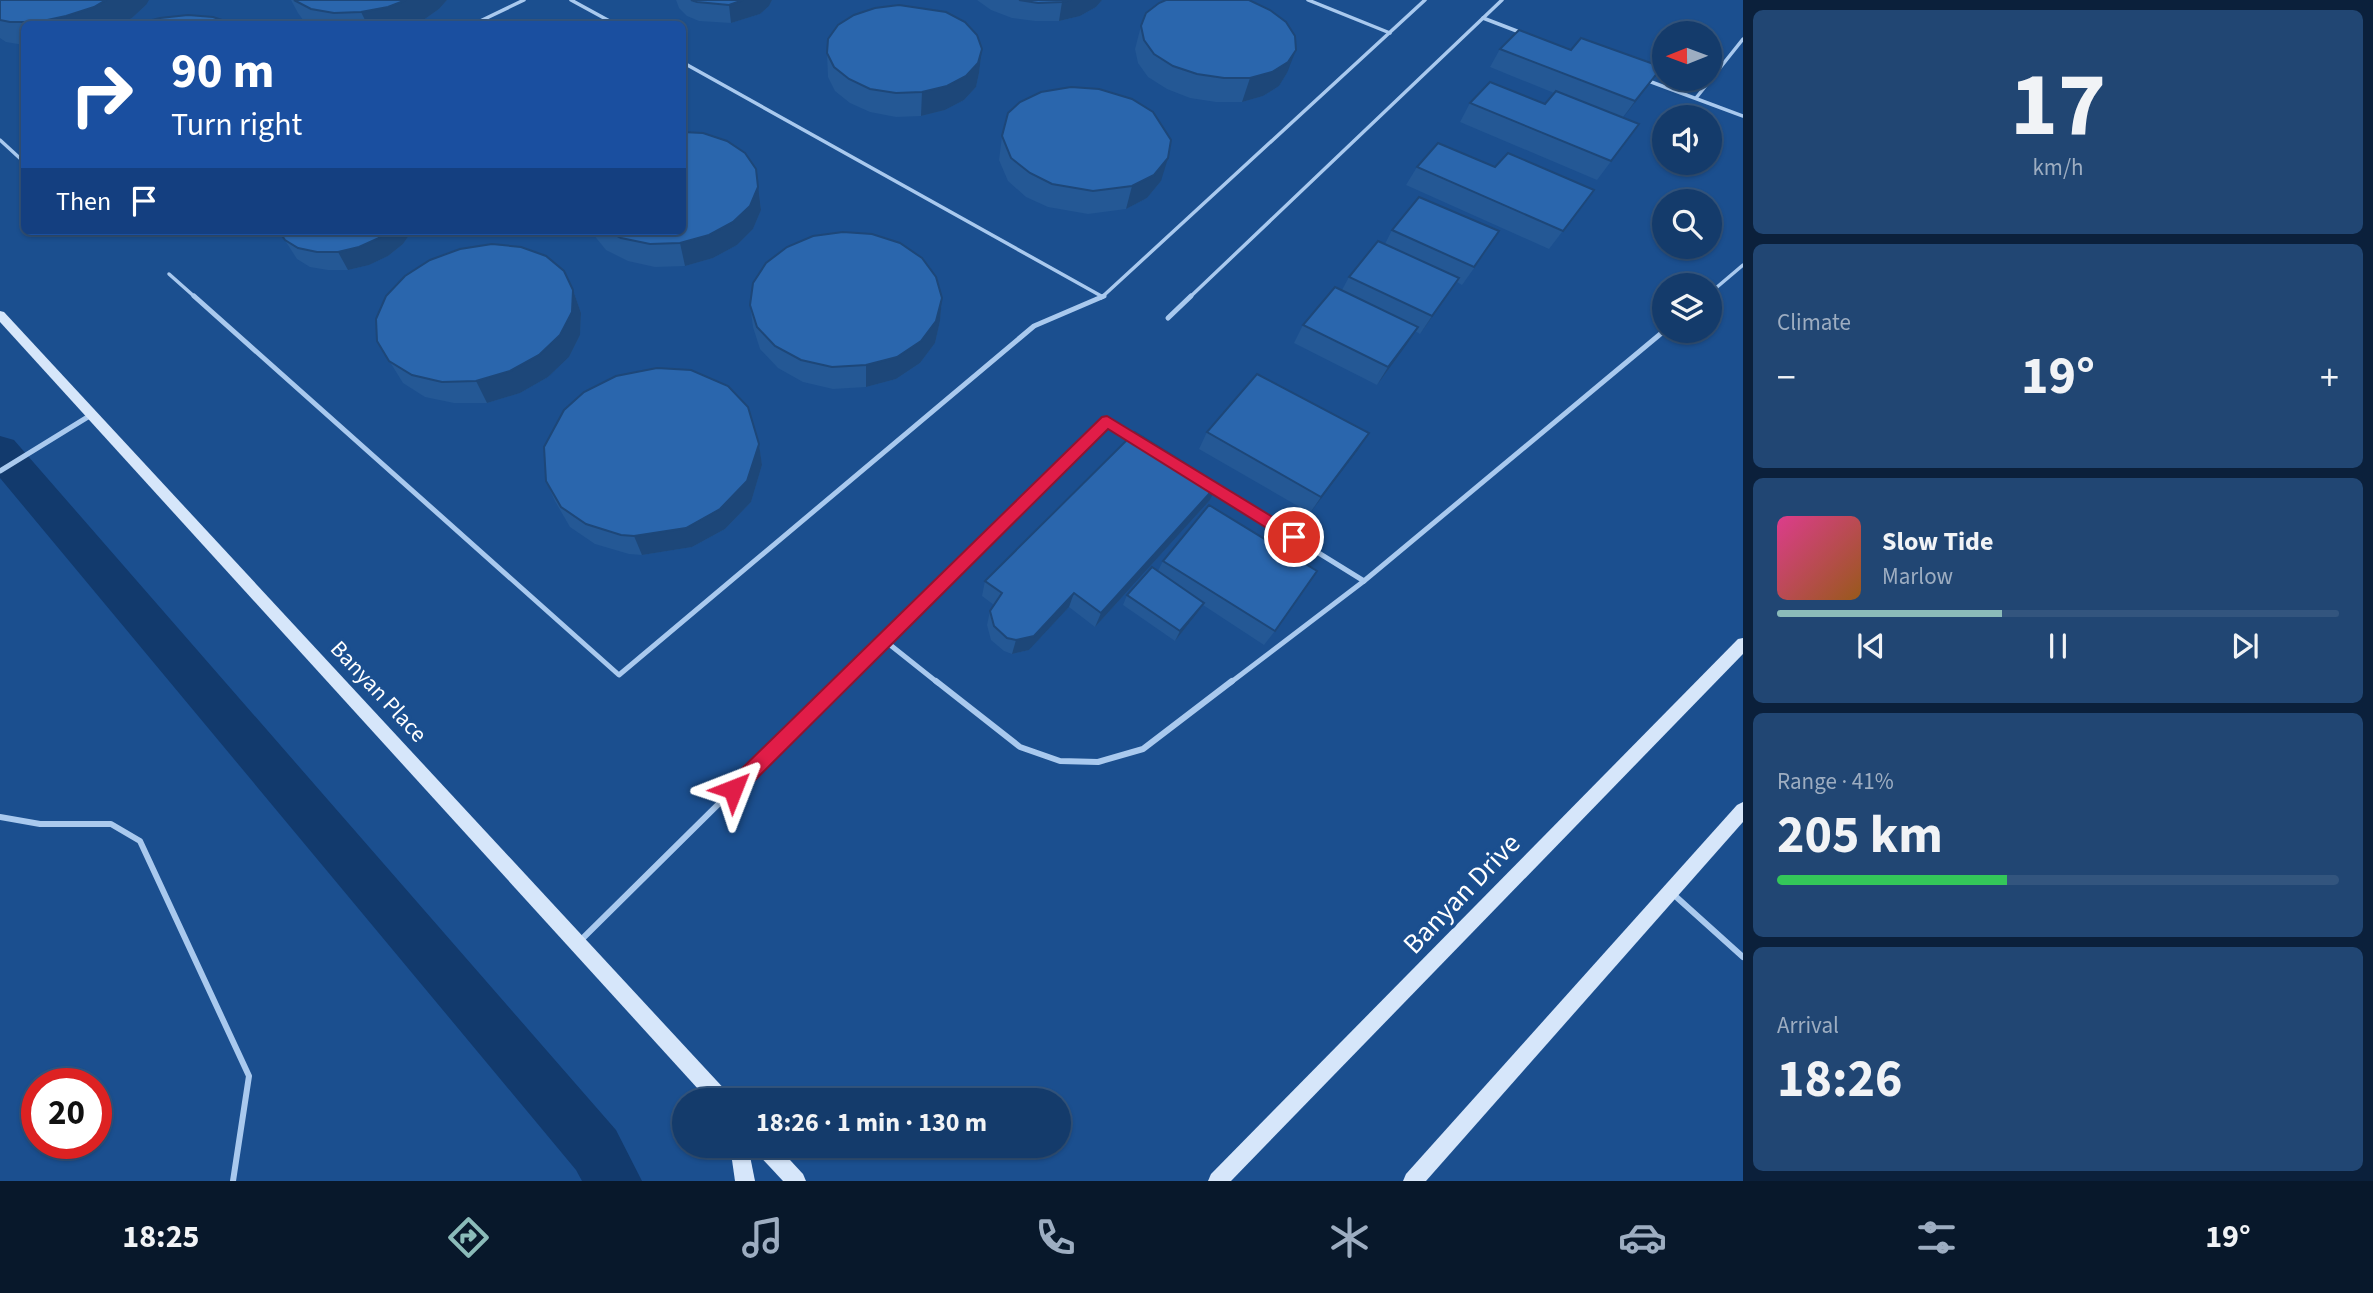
<!DOCTYPE html>
<html lang="en">
<head>
<meta charset="utf-8">
<style>
	body { margin:0; font-family:"Source Sans 3",sans-serif; background:#214673; color:#f1f3f6; height:100vh; display:flex; flex-direction:column; font-size:26px; white-space:nowrap }
	* { box-sizing:border-box; margin:0 }
	p { font-size:23px; color:#9dadc1 }
	.icon { flex:none; width:38px; height:38px; fill:none; stroke:currentColor; stroke-width:2; stroke-linecap:round; stroke-linejoin:round }
	.map { position:relative; flex:1; overflow:hidden }
	.sheet { display:flex; flex-direction:column; gap:10px; padding:10px; background:#0b203b; width:630px }
	.sheet>* { flex:none }
	.banner { position:absolute; left:21px; top:21px; width:665px; height:214px; border-radius:10px; box-shadow:0 2px 5px #0004,0 0 0 2px #33557e; background:#1a4fa0; color:#fff; overflow:hidden }
	.needle { width:46px; rotate:269deg }
	.tools { position:absolute; left:1652px; top:21px; display:grid; gap:14px }
	.tools a { display:grid; place-items:center; width:70px; height:70px; border-radius:50%; background:#143b6b; box-shadow:0 2px 5px #0004,0 0 0 2px #33557e; font-size:35px }
	.speed { position:absolute; left:21px; top:1068px; display:flex; gap:14px; font-size:35px; font-weight:700; text-align:center }
	.speed>* { display:grid; place-content:center; width:91px; height:91px; border-radius:50%; background:#143b6b; box-shadow:0 2px 5px #0004,0 0 0 2px #33557e; line-height:1 }
	.speed .limit { border:10px solid #d22; background:#fff; color:#111 }
	.pin { position:absolute; display:grid; place-items:center; width:60px; height:60px; color:#fff; margin:-30px; border:4px solid #fff; border-radius:50%; box-shadow:0 2px 7px #0007 }
	.me { position:absolute; width:77px; margin:-38px; rotate:45deg; stroke-linejoin:round; filter:drop-shadow(0 0 5px #0008) }
	.turn { display:flex; align-items:center; gap:24px; height:147px; padding:0 35px; font-size:32px }
	.turn .icon { width:91px; height:91px; stroke-width:2.5 }
	.turn b { display:block; font-size:49px; line-height:60px }
	.then { display:flex; align-items:center; height:66px; padding:0 35px; background:#0003; gap:14px; font-size:26px }
	.big { font-size:52px; font-weight:700; line-height:1.1 }
	.sheet .widget { flex:1; display:flex; flex-direction:column; justify-content:center; gap:10px; min-width:0; padding:0 24px; border-radius:10px; background:#214673 }
	.sheet .dial { align-items:center; gap:0 }
	.dial b { font-size:91px; line-height:1 }
	.song { display:flex; align-items:center; gap:21px }
	.cover { width:84px; height:84px; border-radius:10px; background:linear-gradient(135deg,hsl(330 70% 55%),hsl(30 70% 35%)) }
	.played { height:7px; border-radius:4px; background:linear-gradient(90deg,#8bbbb9 40%,#33557e 40%) }
	.keys { display:flex; justify-content:space-around; direction:ltr }
	.heat { display:flex; justify-content:space-between; align-items:center; font-size:38px; direction:ltr }
	.charge { height:10px; border-radius:5px; background:linear-gradient(90deg,#34c759 41%,#33557e 0) }
	.trip { position:absolute; left:672px; top:1088px; width:399px; height:70px; border-radius:35px; background:#143b6b; box-shadow:0 2px 5px #0004,0 0 0 2px #33557e; font-weight:700; line-height:70px; text-align:center }
	.menu { display:flex; height:112px; justify-content:space-around; align-items:center; background:#08182b; color:#9dadc1 }
	.menu .icon { width:49px; height:49px }
	.menu .selected { color:#8bbbb9 }
	.menu b { font-size:32px; color:#f1f3f6 }
	main { display:flex; flex:1; min-height:0 }
	.map>svg:first-child { display:block }
	.lines { fill:none; stroke-linecap:round; stroke-linejoin:round }
	.canal { fill:#123a6d; fill-rule:evenodd }
	.lane-far2 { stroke:#a9c9ee; stroke-width:3.5 }
	.lane-far1 { stroke:#a9c9ee; stroke-width:5 }
	.lane { stroke:#a9c9ee; stroke-width:6 }
	.secondary { fill:#d6e6fa; fill-rule:evenodd }
	.wall { fill:#245895 }
	.shaded-wall { fill:#1d4779 }
	.building { fill:#2a66ad; stroke:#1d4779; stroke-width:2 }
	.route { fill:#e11d48; stroke:#92132f; stroke-width:2 }
	.labels { text-anchor:middle; stroke-width:7; stroke-linejoin:round; paint-order:stroke }
	.street-label { font-size:23px; fill:#fff; stroke:#1b4f8f }
	.near-street-label { font-size:28px; fill:#fff; stroke:#1b4f8f }
</style>
</head>
<body>
<main>
<div class="map">
<svg width="1743" height="1181" viewBox="0 0 1743 1181">
	<rect width="100%" height="100%" fill="#1b4f8f"/>
	<g class="lines">
		<polygon class="canal" points="0,436 14,440 616,1130 642,1181 582,1181 576,1170 0,478"/>
		<g class="lane-far2">
			<polyline points="571,0 615,24"/>
			<polyline points="1308,0 1390,33"/>
			<polyline points="1483,18 1522,33"/>
			<polyline points="474,24 524,0"/>
			<polyline points="682,62 1103,297"/>
			<polyline points="1646,80 1743,116"/>
			<polyline points="1696,98 1743,39"/>
			<polyline points="0,140 24,162"/>
			<polyline points="169,274 196,298"/>
			<polyline points="1710,293 1743,265"/>
			<polyline points="1101,298 1425,0"/>
			<polyline points="1189,298 1502,0"/>
		</g>
		<g class="lane-far1">
			<polyline points="194,296 619,675 1034,326 1104,296"/>
			<polyline points="1168,318 1191,296"/>
			<polyline points="0,471 91,415"/>
			<polyline points="1212,487 1364,581"/>
			<polyline points="884,640 938,683"/>
			<polyline points="842,683 1107,421 1136,439"/>
			<polyline points="1230,683 1364,581 1664,331"/>
		</g>
		<g class="lane">
			<polyline points="936,681 1020,747 1060,761 1098,762 1143,749 1232,681"/>
			<polyline points="0,817 40,824 111,824 140,841 249,1076 233,1181"/>
			<polyline points="1673,894 1743,957"/>
			<polyline points="580,941 843,681"/>
		</g>
		<g class="secondary">
			<polygon points="0,311 4,312 729,1094 731,1101 709,1101 0,322"/>
			<polygon points="1743,638 1743,654 1231,1181 1208,1181 1211,1174 1738,639"/>
			<polygon points="1743,802 1743,822 1426,1181 1403,1181 1406,1174 1737,805"/>
			<polygon points="730,1146 748,1146 755,1181 735,1181"/>
			<polygon points="755,1146 777,1146 803,1174 806,1181 783,1181 757,1153"/>
		</g>
	</g>
	<g class="wall">
		<polygon points="0,0 146,5 132,18 120,24 24,24 24,45 6,42 0,38"/>
		<polygon points="291,0 447,0 439,9 422,21 413,24 306,24 298,13"/>
		<polygon points="676,0 772,0 769,6 760,14 731,23 699,21 687,16 679,8"/>
		<polygon points="977,0 1102,0 1096,7 1080,16 1059,21 1035,21 1012,18 991,10"/>
		<polygon points="1141,26 1287,73 1279,86 1263,96 1242,102 1216,102 1190,98 1167,89 1148,77 1138,63 1135,49"/>
		<polygon points="982,49 979,73 976,87 964,100 945,110 921,116 896,117 870,112 850,103 835,91 828,77 827,53"/>
		<polygon points="1500,49 1648,86 1623,117 1639,124 1597,180 1460,122 1470,103 1545,104 1554,93 1490,67"/>
		<polygon points="1002,136 1161,181 1147,198 1126,209 1088,214 1048,207 1026,197 1008,181 999,160"/>
		<polygon points="1417,167 1495,167 1594,190 1549,249 1406,185"/>
		<polygon points="759,192 761,210 753,229 737,245 713,258 685,266 655,267 628,261 606,250 593,234 592,231 682,231"/>
		<polygon points="1392,230 1487,250 1462,285 1457,282 1420,334 1415,331 1377,385 1294,343 1303,325 1342,290 1349,277 1385,244"/>
		<polygon points="279,231 412,231 403,244 388,256 369,265 348,270 328,270 310,267 297,259"/>
		<polygon points="573,290 581,313 580,335 569,357 548,377 520,393 487,403 454,403 425,397 403,383 377,341"/>
		<polygon points="942,298 940,321 935,343 920,363 896,379 866,387 833,389 803,382 778,368 760,349 753,327 750,305"/>
		<polygon points="1207,432 1369,433 1310,513 1199,449"/>
		<polygon points="759,444 762,465 751,502 725,529 692,547 642,555 629,554 595,544 570,527 555,501 546,481"/>
		<polygon points="1218,484 1210,500 1095,627 1069,607 1029,650 1012,654 1004,651 991,640 987,625 990,611 994,605 982,596 985,581"/>
		<polygon points="1163,561 1275,631 1264,645 1203,605 1198,612 1175,641 1123,605 1127,595 1158,571"/>
	</g>
	<g class="shaded-wall">
		<polygon points="106,0 149,0 146,5 132,18 120,24 40,24 38,22"/>
		<polygon points="406,0 447,0 439,9 422,21 413,24 367,24 361,12"/>
		<polygon points="743,0 772,0 769,6 760,14 731,23 729,5"/>
		<polygon points="1071,0 1102,0 1096,7 1080,16 1059,21 1062,2"/>
		<polygon points="982,49 979,73 976,87 964,100 945,110 921,116 922,92"/>
		<polygon points="1296,50 1287,73 1279,86 1263,96 1242,102 1250,78"/>
		<polygon points="1662,67 1648,86 1622,119 1635,101"/>
		<polygon points="1168,158 1161,181 1147,198 1126,209 1132,186"/>
		<polygon points="756,169 761,210 753,229 737,245 713,258 685,266 680,243"/>
		<polygon points="387,231 412,231 403,244 388,256 369,265 348,270 338,252"/>
		<polygon points="1459,278 1447,296 1420,334 1432,316"/>
		<polygon points="573,290 581,313 580,335 569,357 548,377 520,393 487,403 476,381"/>
		<polygon points="942,298 940,321 935,343 920,363 896,379 866,387 866,365"/>
		<polygon points="1418,327 1407,344 1377,385 1388,367"/>
		<polygon points="1369,433 1358,450 1310,513 1321,497"/>
		<polygon points="759,444 762,465 751,502 725,529 692,547 642,555 634,536"/>
		<polygon points="1218,484 1210,500 1095,627 1101,613"/>
		<polygon points="1074,593 1069,607 1029,650 1012,654 1016,640"/>
		<polygon points="1204,603 1198,612 1175,641 1180,631"/>
	</g>
	<g class="building">
		<polygon points="0,0 106,0 94,7 66,16 38,22 10,22 0,20"/>
		<polygon points="294,0 406,0 388,7 361,12 334,13 311,9"/>
		<polygon points="691,0 743,0 729,5 697,2"/>
		<polygon points="1019,0 1071,0 1062,2 1038,3"/>
		<polygon points="1166,0 1249,0 1270,10 1286,22 1295,36 1296,50 1288,62 1272,72 1250,78 1224,78 1197,74 1173,66 1154,54 1144,40 1141,26 1146,13 1159,3"/>
		<polygon points="899,5 946,12 965,22 977,35 982,49 978,63 966,76 947,86 922,92 896,93 870,89 849,79 834,67 827,53 828,39 838,25 854,15 875,8"/>
		<polygon points="188,15 213,17 234,24 137,24 160,18"/>
		<polygon points="1519,30 1571,50 1581,38 1662,67 1635,101 1500,49"/>
		<polygon points="1490,82 1545,104 1556,91 1639,124 1611,161 1470,103"/>
		<polygon points="1071,87 1099,89 1132,99 1153,112 1171,140 1168,158 1154,175 1132,186 1093,191 1052,184 1030,173 1011,158 1002,136 1008,113 1020,102 1041,92"/>
		<polygon points="682,132 703,133 727,141 745,153 756,169 758,187 750,206 733,222 709,235 680,243 650,244 621,238 608,231 682,231"/>
		<polygon points="1438,143 1495,167 1508,153 1594,190 1563,231 1417,167"/>
		<polygon points="1419,197 1499,231 1474,267 1392,230"/>
		<polygon points="279,231 387,231 379,238 359,247 338,252 317,252 298,248 285,240"/>
		<polygon points="843,232 872,234 900,243 922,258 936,277 942,298 936,321 921,341 897,357 866,365 832,367 801,360 775,346 757,327 750,305 753,283 766,263 787,247 813,236"/>
		<polygon points="1378,241 1459,278 1432,316 1349,277"/>
		<polygon points="492,244 521,247 546,256 564,271 573,290 572,312 560,335 539,355 510,371 476,381 442,382 412,375 389,361 377,341 376,319 386,296 405,276 430,260 460,249"/>
		<polygon points="1335,287 1418,327 1388,367 1303,325"/>
		<polygon points="657,368 691,370 728,386 748,407 759,444 747,481 720,509 686,528 634,536 621,535 586,524 561,507 546,481 544,447 564,410 584,392 616,376"/>
		<polygon points="1257,374 1369,433 1321,497 1207,432"/>
		<polygon points="1135,432 1218,484 1101,613 1074,593 1034,636 1016,640 1007,638 994,626 990,611 1002,593 985,581"/>
		<polygon points="1209,505 1317,571 1275,631 1163,561"/>
		<polygon points="1152,567 1204,603 1180,631 1127,595"/>
	</g>
	<polygon class="route" points="1107,416 1299,533 1302,537 1299,542 1289,542 1108,429 740,795 733,798 727,795 724,789 727,783 1102,417"/>
	<g class="labels">
		<g class="street-label">
			<text transform="translate(379 691) rotate(47)" y="8">Banyan Place</text>
		</g>
		<g class="near-street-label">
			<text transform="translate(1461 893) rotate(-46)" y="10">Banyan Drive</text>
		</g>
	</g>
</svg>
<div class="tools">
<a><svg class="needle" viewBox="-14 -14 28 28"><path d="M0-13l5 13h-10z" fill="#e53935"/><path d="M0 13l5-13h-10z" fill="#9dadc1"/></svg></a>
<a><svg class="icon" aria-label="sound" viewBox="0 0 24 24"><path d="M4 9h4l5-4v14l-5-4H4zM17 9q2 3 0 6"/></svg></a>
<a><svg class="icon" aria-label="search" viewBox="0 0 24 24"><circle cx="10" cy="10" r="6"/><path d="M15 15l6 6"/></svg></a>
<a><svg class="icon" aria-label="layers" viewBox="0 0 24 24"><path d="M12 4l9 5-9 5-9-5zM3 14l9 5 9-5"/></svg></a>
</div>
<div class="speed"><div class="limit">20</div></div>
<div class="pin" style="left:1294px;top:537px;background:#d93025"><svg class="icon" aria-label="arrive" viewBox="0 0 24 24"><path d="M6 21V4h12l-3 4 3 4H6"/></svg></div>
<svg class="me" style="left:733px;top:789px" viewBox="-20 -20 40 40"><path d="M0-17L14 15 0 8-14 15z" fill="#e11d48" stroke="#fff" stroke-width="4"/></svg>
<div class="trip">18:26 · 1 min · 130 m</div>
<div class="banner">
<div class="turn"><svg class="icon" aria-label="right" viewBox="0 0 24 24"><path d="M7 20v-9h11M14 6l5 5-5 5"/></svg><div><b>90 m</b>Turn right</div></div>
<div class="then">Then<svg class="icon" aria-label="arrive" viewBox="0 0 24 24"><path d="M6 21V4h12l-3 4 3 4H6"/></svg></div>
</div>
</div>
<section class="sheet">
<div class="widget dial"><b>17</b><p>km/h</p></div>
<div class="widget"><p>Climate</p>
<div class="heat"><a>−</a><b class="big">19°</b><a>+</a></div>
</div>
<div class="widget">
<div class="song"><i class="cover"></i><div><b>Slow Tide</b><p>Marlow</p></div></div>
<div class="played"></div>
<div class="keys"><svg class="icon" aria-label="previous" viewBox="0 0 24 24"><path d="M18 5L8 12l10 7zM5 5v14"/></svg><svg class="icon" aria-label="pause" viewBox="0 0 24 24"><path d="M8 5v14M16 5v14"/></svg><svg class="icon" aria-label="next" viewBox="0 0 24 24"><path d="M6 5l10 7-10 7zM19 5v14"/></svg></div>
</div>
<div class="widget"><p>Range · 41%</p><b class="big">205 km</b><div class="charge"></div></div>
<div class="widget"><p>Arrival</p><b class="big">18:26</b></div>
</section>
</main>
<nav class="menu">
<b>18:25</b>
<svg class="icon selected" aria-label="directions" viewBox="0 0 24 24"><path d="M12 3l9 9-9 9-9-9zM9 14v-3h6M13 9l2 2-2 2"/></svg>
<svg class="icon" aria-label="music" viewBox="0 0 24 24"><path d="M9 18V5l10-2v13"/><circle cx="6" cy="18" r="3"/><circle cx="16" cy="16" r="3"/></svg>
<svg class="icon" aria-label="phone" viewBox="0 0 24 24"><path d="M5 4h4l2 5-3 2q2 4 5 5l2-3 5 2v4C11 20 4 13 5 4z"/></svg>
<svg class="icon" aria-label="climate" viewBox="0 0 24 24"><path d="M12 3v18M4 7l16 10M4 17L20 7"/></svg>
<svg class="icon" aria-label="car" viewBox="0 0 24 24"><path d="M5 17H2v-5l4-1 3-4h7l3 4 3 1v5h-3M9 17h6M6 11h13"/><circle cx="7" cy="17" r="2"/><circle cx="17" cy="17" r="2"/></svg>
<svg class="icon" aria-label="filters" viewBox="0 0 24 24"><path d="M4 7h16M4 17h16"/><circle cx="9" cy="7" r="2"/><circle cx="15" cy="17" r="2"/></svg>
<b>19°</b>
</nav>
</body>
</html>
